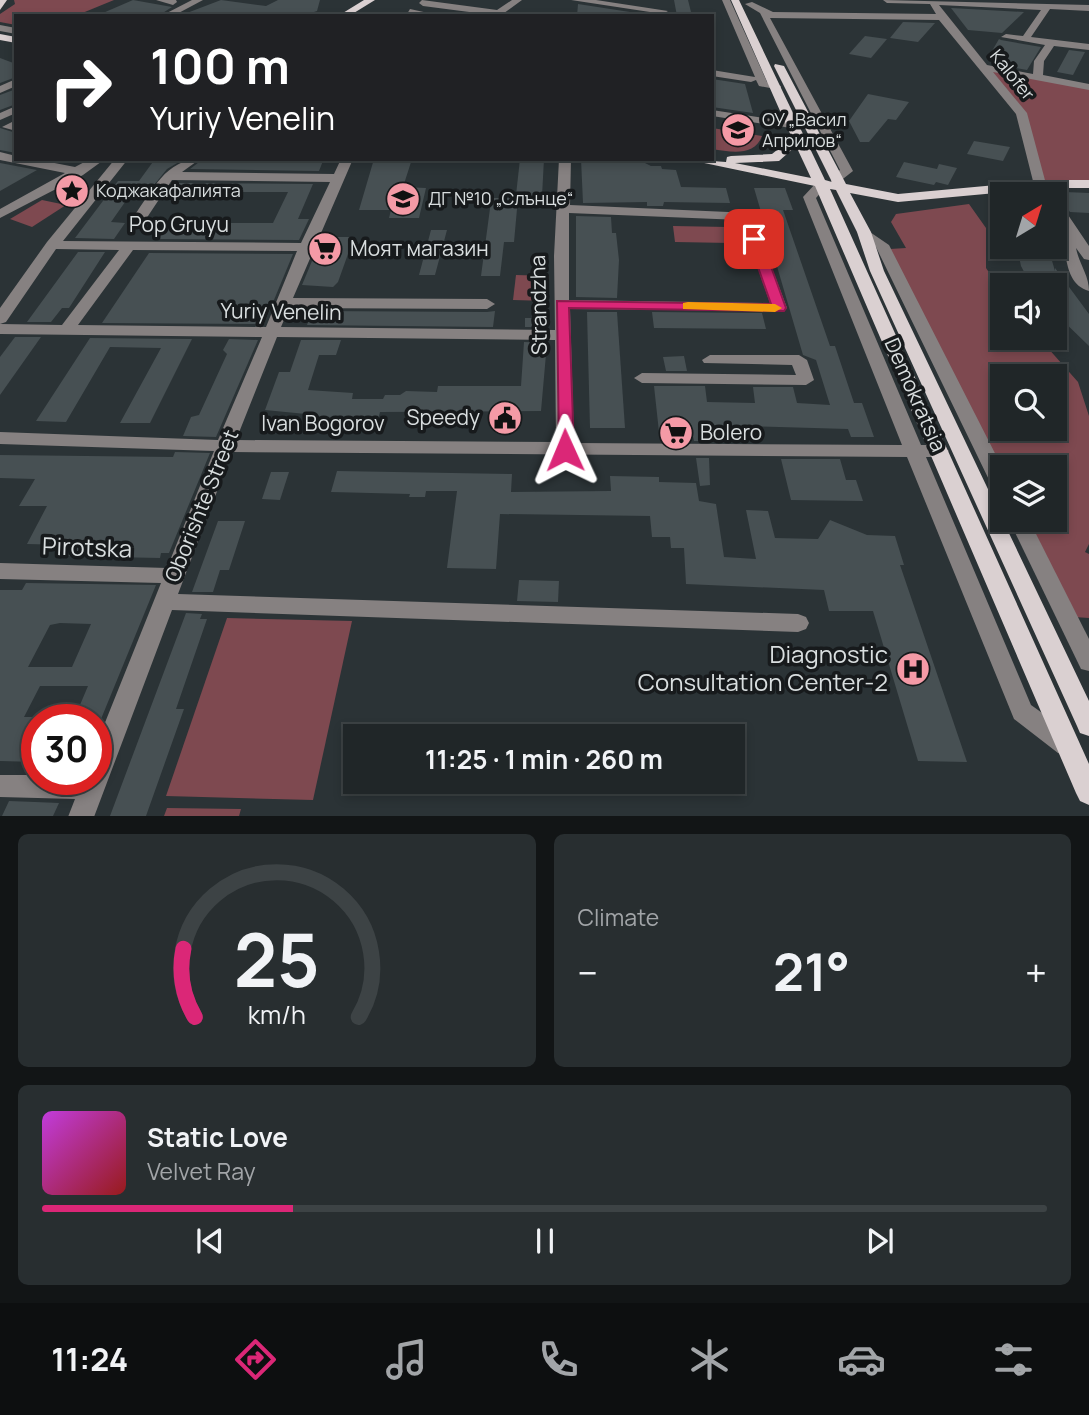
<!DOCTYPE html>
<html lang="en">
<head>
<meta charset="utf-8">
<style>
	body { margin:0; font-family:Manrope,sans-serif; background:#282e30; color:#f1f3f6; height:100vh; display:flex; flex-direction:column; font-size:26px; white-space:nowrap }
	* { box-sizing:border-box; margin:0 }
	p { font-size:23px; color:#a2a5a8 }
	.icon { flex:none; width:38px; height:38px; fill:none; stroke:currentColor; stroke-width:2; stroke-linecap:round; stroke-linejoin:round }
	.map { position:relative; height:816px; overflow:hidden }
	.panel { display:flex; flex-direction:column; gap:18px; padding:18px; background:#121516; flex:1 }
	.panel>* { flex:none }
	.hud { position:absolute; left:14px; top:14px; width:700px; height:147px; border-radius:0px; box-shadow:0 4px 10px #0003,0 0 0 2px #3d4345; background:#202124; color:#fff; overflow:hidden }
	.needle { width:46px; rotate:38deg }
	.controls { position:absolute; left:990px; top:182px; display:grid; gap:14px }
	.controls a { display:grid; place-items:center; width:77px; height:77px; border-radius:0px; background:#202628; box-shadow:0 4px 10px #0003,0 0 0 2px #3d4345; font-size:35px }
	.speed { position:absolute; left:21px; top:704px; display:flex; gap:14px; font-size:35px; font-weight:700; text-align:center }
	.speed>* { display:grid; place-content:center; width:91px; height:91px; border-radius:50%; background:#202628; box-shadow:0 4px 10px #0003,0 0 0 2px #3d4345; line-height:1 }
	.speed .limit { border:10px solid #d22; background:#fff; color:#111 }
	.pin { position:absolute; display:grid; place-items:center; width:60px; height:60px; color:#fff; margin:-30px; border-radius:14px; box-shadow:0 4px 10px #0006 }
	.me { position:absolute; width:77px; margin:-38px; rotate:359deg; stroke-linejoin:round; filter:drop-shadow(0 0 5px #0008) }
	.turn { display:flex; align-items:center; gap:24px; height:147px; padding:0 21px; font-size:32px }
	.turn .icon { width:91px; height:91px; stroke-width:2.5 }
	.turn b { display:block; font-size:49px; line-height:60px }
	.big { font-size:52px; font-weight:700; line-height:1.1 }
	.panel .tile { flex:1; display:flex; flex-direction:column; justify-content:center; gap:10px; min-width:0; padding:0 24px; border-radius:10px; background:#282e30 }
	.panel .dial { align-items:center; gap:0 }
	.dial svg { height:182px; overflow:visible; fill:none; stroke:#3d4345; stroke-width:7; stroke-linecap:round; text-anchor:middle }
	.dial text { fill:#f1f3f6; stroke:none }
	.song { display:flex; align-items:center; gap:21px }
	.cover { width:84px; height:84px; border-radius:10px; background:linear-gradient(135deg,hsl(290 70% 55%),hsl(0 70% 35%)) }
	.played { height:7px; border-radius:4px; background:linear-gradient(90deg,#db2777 25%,#3d4345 25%) }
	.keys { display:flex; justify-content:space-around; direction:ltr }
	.heat { display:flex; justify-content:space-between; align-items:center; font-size:38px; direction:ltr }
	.panel .tiles { flex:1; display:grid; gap:18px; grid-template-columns:1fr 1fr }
	.tile:last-child { grid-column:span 2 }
	.trip { position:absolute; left:343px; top:724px; width:402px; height:70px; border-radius:0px; background:#202628; box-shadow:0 4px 10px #0003,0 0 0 2px #3d4345; font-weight:700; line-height:70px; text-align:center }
	.tab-bar { display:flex; height:112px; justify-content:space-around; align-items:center; background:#0d0f10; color:#a2a5a8 }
	.tab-bar .icon { width:49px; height:49px }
	.tab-bar .current { color:#db2777 }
	.tab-bar b { font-size:32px; color:#f1f3f6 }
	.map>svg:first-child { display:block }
	.green { fill:#7e4950; fill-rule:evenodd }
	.building { fill:#475053; fill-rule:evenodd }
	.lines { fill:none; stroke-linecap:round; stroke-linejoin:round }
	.minor { fill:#868181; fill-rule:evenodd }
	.major { fill:#dad0d1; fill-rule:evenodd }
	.route { fill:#db2777; stroke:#8e194d; stroke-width:2 }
	.slow { fill:#f59e0b }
	.labels { text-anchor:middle; stroke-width:7; stroke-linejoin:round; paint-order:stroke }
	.far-street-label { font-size:18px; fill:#d9dedf; stroke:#171a1c }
	.far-poi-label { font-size:18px; fill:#d9dedf; stroke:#171a1c; text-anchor:start }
	.street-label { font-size:21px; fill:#d9dedf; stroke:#171a1c }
	.poi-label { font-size:21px; fill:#d9dedf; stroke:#171a1c; text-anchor:start }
	.near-street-label { font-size:24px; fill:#d9dedf; stroke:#171a1c }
	.near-poi-label { font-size:24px; fill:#d9dedf; stroke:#171a1c; text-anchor:end }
</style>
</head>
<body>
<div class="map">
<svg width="1089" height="817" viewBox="0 0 1089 817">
	<rect width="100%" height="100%" fill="#2b3336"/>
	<g class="green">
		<polygon points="14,0 114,0 75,16 16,16 16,25 0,22 0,14 15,4"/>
		<polygon points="986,68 1089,87 1089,184 1040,185 1027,130"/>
		<path d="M712,128L762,136C754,157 731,152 712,149Z"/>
		<polygon points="42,200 66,205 32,227 10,219"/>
		<path d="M969,204L986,228V268L1003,293V338H1039L1078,382L1089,416V544L1085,552L1089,554V618L1074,617L1025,520H1055V467H1003V476L890,249L906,248L891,222L896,214ZM1003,376H1055V429H1003Z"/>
		<polygon points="673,226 728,227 731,243 675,242"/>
		<polygon points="516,275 549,276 548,301 513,300"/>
		<polygon points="227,618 352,621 313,800 166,796"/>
		<polygon points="167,808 241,809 239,816 164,816"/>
	</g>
	<g class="building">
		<polygon points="133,0 172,7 158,16 96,16"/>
		<polygon points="221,0 266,6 278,0 320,0 317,11 305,15 179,16"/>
		<polygon points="674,0 688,0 692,16 677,16"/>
		<polygon points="578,4 630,12 625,16 577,16"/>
		<polygon points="951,8 1024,12 1002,33 968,30"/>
		<polygon points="903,22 935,23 918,42 890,38"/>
		<polygon points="865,36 887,39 871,58 849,54"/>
		<polygon points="999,39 1001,40 1041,47 1027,70 1006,66 1007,54 992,51"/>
		<polygon points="1069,50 1085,52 1073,75 1057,72"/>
		<polygon points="0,58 16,64 16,77 0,83"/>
		<polygon points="712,79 745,84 753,113 712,107"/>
		<polygon points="16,89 16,104 0,110 0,95"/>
		<polygon points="868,94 909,102 896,120 888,119 869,142 860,142 849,121"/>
		<polygon points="0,128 16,133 16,153 0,150"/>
		<polygon points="974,141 1010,147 1003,161 967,154"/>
		<polygon points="155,159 184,159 167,169 145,196 130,195 111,222 125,223 114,239 75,238 118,181 139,181"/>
		<polygon points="203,159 290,159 323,161 319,171 190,169"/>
		<polygon points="374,159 412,159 403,187 426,188 419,218 389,218 391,210 359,210"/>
		<polygon points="520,159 544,159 542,196 516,195"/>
		<polygon points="581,159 637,159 651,166 661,166 662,169 676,170 681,187 726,188 730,203 664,202 663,206 647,206 647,202 583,203"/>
		<polygon points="904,162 937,169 939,164 957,168 948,185 936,182 934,185 896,177"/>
		<polygon points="0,163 37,170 0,191"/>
		<polygon points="173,183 313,184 298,219 309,219 299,240 158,239 168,223 273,223 288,192 235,192 230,197 165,196"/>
		<polygon points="754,188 785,188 793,210 783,210 830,346 835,346 854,403 862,403 874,437 851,437 848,429 707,425 708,441 694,441 692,432 659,432 654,386 705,386 707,402 755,403 753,387 793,387 797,403 830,405 816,360 803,355"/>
		<polygon points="1065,192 1089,193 1089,213 1070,212 1058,197 1066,197"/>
		<polygon points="494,198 518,198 514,242 504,242 500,276 481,276 491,201"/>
		<polygon points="576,216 611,217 612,233 616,233 619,260 617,298 576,297"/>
		<polygon points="431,230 447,230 435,275 419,275"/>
		<polygon points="322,237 350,237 349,240 353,240 338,282 333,287 302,285"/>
		<polygon points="1017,247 1048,247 1055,271 1055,268 1089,314 1089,346 1055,313 1055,285 1031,285 1021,266"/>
		<polygon points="78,252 105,252 69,308 62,308 51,322 27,322"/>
		<polygon points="149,253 293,254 264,324 102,323"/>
		<polygon points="312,311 487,312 495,311 493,327 307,325"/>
		<polygon points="587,312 617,312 625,428 590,428"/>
		<polygon points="652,312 762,313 766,329 654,328"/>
		<rect x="525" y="318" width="22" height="9"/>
		<polygon points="15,337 41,337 0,395 0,357"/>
		<polygon points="90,338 192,339 150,423 120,423 161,348 110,347 66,422 36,421"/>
		<polygon points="229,339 258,340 216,437 183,436 191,417 199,415 227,354 223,350"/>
		<polygon points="301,340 341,340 336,355 319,355 308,390 353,393 352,399 383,399 385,395 400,395 406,391 437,392 438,386 521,386 524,342 547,343 541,411 380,412 378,420 369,421 304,420 306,414 265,410 279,372 290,372"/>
		<polygon points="684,356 687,371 666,371 663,357"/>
		<polygon points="175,452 210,453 169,553 161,553 160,558 63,556 69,545 27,544 47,506 19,506 35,479 0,478 0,455 173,457"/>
		<polygon points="696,458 709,458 710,485 700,486"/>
		<polygon points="781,459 840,459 846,480 856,480 863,501 791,500"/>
		<polygon points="337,471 512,474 511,492 611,491 610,476 659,477 659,482 696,483 699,501 716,504 724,557 756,559 746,510 768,511 775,538 818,539 830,520 867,535 895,536 904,565 900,565 967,762 918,761 873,611 829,611 824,590 686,584 684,548 671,548 670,537 652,537 650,516 500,514 496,569 447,568 457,491 426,491 425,497 409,497 410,494 331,492"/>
		<polygon points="271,472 289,472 280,500 262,499"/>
		<polygon points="218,521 245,521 229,570 220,570 213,592 192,592"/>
		<polygon points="519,580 559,581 558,602 517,601"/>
		<path d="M26,583L156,585L101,719H74L88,686H40L24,717H37V762L0,761V590H22ZM60,623L91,624L72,667H28L50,625Z"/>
		<polygon points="186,613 202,614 200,619 207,619 176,709 184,709 146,816 110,816"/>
		<polygon points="9,801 35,802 59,803 53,816 2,816"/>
	</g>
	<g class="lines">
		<g class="minor">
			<polygon points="156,0 176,0 177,2 173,5"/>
			<polygon points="192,0 203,0 173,16 161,16"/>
			<polygon points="422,0 497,10 512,0 522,0 500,16 423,6 419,3"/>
			<polygon points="571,0 596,0 668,11 663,14"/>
			<polygon points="722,0 730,0 767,82 781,86 781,90 759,86 756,80 751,82 712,76 712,70 755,77"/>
			<path d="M883,0L1089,5V11L1050,9L1031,37L1089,44V50L1054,46L1044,61L1043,75L1089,84V90L993,72L1027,113L1046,184L1053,194H1041L1034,185L1016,114L939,20L770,18L853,171L839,182H831V176L840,170L760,13L745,4L752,2L773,12L936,14L930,4L887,3ZM939,5L1041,10L1023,36L1006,34L1001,37L1045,45L1034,61L1033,74L987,65Z"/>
			<polygon points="410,9 442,16 407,14"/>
			<polygon points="0,25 16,28 16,34 0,31"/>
			<polygon points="16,79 16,86 0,93 0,86"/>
			<polygon points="16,106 16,113 0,120 0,113"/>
			<polygon points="712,110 791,122 797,125 791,128 712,116"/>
			<polygon points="16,120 16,131 2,127"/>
			<polygon points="0,152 16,156 16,159 34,159 75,167 90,159 105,159 83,175 0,218 0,209 65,173 0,160"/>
			<path d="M115,159H128L63,241L301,243L330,182L172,180L146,219H136L134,216C152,191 166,159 200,159L182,172L334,174L341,159H353L293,298L487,299L495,304L487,309L289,308L281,327L555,330L554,256L559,159H571L570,205L751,213L787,308L784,311L570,309L574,443L902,445L803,197L816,183H826L827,186L816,198L921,445H940L949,451L940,457H926L1031,705L1076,737L1079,745L1076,753L1067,756L1058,753L1014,719L907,457L232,452L178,594L798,614L806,617L809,623L806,629L798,632L172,610L94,817H68L75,799L0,797V775H37V779H96V745L161,583L0,579V563L167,568L214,451L0,444V432L218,440L262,337L0,334V324L62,325L119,250L56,249L6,322L0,324V308L47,242ZM569,213L741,220L770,303L569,300ZM133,250L297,251L266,327L78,325ZM277,337L555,340L556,442L236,440Z"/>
			<path d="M1055,202L1060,203L1089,246V260L1084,259L1076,248C1079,264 1089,275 1089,291C1063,284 1066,248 1062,228C1060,218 1055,213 1055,202Z"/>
			<polygon points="864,228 889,245 1003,469 1003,494 996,493 993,488 876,247 857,232"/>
			<polygon points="710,355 799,355 807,360 814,380 806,385 642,383 634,378 642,373 796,375 792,365 704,363 702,360"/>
			<polygon points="1009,520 1029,520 1089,639 1089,671 1081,669"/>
		</g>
		<g class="major">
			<polygon points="0,0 7,0 0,10"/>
			<polygon points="364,0 375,0 349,16 338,16"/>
			<path d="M731,0H739L825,180L832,182L774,66L775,64L784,66L846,184L898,194L1051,180H1089V188H1051L898,202L850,193L871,232L884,271L1089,701V736L1080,733L1077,726L870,271L857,232L836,190L830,189L1089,764V805L1080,801L1076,793L815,186L685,159L726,162L727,157L731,156L772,154L792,138ZM796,146L811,178L735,163L779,161Z"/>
			<polygon points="0,34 16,37 16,43 0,40"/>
		</g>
	</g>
	<polygon class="route" points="754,235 761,239 786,308 784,311 569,308 574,450 565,455 559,454 557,301 771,304 748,239"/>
	<polygon class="slow" points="688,302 775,304 782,308 775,312 683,309 683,303"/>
	<defs>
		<g id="school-disc" transform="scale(1.75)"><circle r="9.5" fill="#f49aa6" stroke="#171a1c"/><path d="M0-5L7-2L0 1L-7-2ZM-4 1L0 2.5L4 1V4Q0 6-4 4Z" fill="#111"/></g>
		<g id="sight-disc" transform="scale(1.75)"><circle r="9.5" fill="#f49aa6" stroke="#171a1c"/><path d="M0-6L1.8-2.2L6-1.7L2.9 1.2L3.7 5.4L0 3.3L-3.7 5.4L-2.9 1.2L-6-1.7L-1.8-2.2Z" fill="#111"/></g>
		<g id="supermarket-disc" transform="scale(1.75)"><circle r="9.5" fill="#f49aa6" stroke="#171a1c"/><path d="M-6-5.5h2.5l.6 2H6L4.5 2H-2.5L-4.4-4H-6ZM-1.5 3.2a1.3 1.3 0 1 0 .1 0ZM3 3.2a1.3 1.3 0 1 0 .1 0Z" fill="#111"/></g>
		<g id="civic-disc" transform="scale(1.75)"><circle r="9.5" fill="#f49aa6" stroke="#171a1c"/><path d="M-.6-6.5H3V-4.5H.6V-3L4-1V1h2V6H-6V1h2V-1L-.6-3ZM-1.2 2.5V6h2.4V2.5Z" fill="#111"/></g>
		<g id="hospital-disc" transform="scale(1.75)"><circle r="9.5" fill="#f49aa6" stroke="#171a1c"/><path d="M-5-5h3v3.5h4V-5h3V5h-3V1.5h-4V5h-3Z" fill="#111"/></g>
	</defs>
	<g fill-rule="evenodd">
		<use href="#school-disc" x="738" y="130"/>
		<use href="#sight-disc" x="72" y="191"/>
		<use href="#school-disc" x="403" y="199"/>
		<use href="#supermarket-disc" x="325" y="249"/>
		<use href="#civic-disc" x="505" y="418"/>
		<use href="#supermarket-disc" x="676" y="433"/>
		<use href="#hospital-disc" x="913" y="669"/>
	</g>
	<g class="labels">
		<g class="far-street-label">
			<text transform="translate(1012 75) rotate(51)" y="6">Kalofer</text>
		</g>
		<g class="far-poi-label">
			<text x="762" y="126">ОУ „Васил<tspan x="762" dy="21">Априлов“</tspan></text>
			<text x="96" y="197">Коджакафалията</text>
			<text x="428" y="205">ДГ №10 „Слънце“</text>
		</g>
		<g class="street-label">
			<text x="179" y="232">Pop Gruyu</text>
			<text transform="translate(539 305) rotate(-91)" y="7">Strandzha</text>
			<text transform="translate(281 312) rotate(1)" y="7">Yuriy Venelin</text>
			<text transform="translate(915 395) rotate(66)" y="7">Demokratsia</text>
			<text x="323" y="431">Ivan Bogorov</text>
			<text transform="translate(202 506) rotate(-68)" y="7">Oborishte Street</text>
		</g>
		<g class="poi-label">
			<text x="350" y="256">Моят магазин</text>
			<text x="480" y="425" text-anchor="end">Speedy</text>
			<text x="700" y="440">Bolero</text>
		</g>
		<g class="near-street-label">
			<text transform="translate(87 548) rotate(2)" y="8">Pirotska</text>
		</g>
		<g class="near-poi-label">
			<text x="888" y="663">Diagnostic<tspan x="888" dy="28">Consultation Center-2</tspan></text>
		</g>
	</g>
</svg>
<div class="controls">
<a><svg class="needle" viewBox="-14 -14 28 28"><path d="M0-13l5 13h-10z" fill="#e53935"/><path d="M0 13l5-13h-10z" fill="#a2a5a8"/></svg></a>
<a><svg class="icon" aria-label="sound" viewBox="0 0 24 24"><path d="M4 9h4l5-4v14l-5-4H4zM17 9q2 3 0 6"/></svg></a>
<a><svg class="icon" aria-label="search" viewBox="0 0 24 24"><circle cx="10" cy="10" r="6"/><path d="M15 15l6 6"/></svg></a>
<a><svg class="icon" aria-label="layers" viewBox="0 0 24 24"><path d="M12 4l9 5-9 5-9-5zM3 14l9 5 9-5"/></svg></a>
</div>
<div class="speed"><div class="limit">30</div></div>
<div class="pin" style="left:754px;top:239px;background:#d93025"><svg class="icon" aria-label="arrive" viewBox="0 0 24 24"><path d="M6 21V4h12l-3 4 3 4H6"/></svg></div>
<svg class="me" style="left:565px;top:450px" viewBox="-20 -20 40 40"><path d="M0-17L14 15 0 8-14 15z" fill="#db2777" stroke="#fff" stroke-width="4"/></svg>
<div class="trip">11:25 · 1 min · 260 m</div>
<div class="hud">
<div class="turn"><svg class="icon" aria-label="right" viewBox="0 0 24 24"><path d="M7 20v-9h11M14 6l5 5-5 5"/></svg><div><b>100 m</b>Yuriy Venelin</div></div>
</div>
</div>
<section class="panel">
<div class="tiles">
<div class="tile dial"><svg viewBox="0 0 100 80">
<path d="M14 69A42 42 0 1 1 86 69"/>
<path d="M14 69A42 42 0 0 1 9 39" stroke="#db2777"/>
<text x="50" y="56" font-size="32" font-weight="700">25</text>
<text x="50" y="72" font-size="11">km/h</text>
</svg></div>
<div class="tile"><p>Climate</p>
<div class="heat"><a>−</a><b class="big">21°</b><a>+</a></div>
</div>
<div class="tile">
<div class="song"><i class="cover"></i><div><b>Static Love</b><p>Velvet Ray</p></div></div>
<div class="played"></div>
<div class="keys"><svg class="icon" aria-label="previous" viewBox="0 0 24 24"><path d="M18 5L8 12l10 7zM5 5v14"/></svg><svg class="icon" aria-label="pause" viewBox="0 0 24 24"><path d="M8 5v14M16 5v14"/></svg><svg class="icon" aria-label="next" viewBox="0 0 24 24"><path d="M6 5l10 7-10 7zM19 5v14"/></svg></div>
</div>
</div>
</section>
<nav class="tab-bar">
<b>11:24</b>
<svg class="icon current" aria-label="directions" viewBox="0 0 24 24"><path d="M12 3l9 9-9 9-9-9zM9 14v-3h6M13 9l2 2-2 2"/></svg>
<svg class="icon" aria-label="music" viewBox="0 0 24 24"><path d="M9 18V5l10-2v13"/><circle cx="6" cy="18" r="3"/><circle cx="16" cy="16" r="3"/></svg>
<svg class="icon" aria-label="phone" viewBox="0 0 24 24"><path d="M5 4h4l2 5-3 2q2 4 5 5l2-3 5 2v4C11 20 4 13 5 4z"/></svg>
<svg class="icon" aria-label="climate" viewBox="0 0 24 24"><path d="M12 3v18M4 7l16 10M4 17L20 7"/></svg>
<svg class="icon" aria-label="car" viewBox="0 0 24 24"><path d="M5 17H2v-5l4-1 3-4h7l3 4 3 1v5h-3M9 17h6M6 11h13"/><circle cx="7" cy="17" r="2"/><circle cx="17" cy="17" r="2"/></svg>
<svg class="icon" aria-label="filters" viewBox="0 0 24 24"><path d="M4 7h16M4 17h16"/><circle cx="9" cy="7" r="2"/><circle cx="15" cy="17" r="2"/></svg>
</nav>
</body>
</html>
